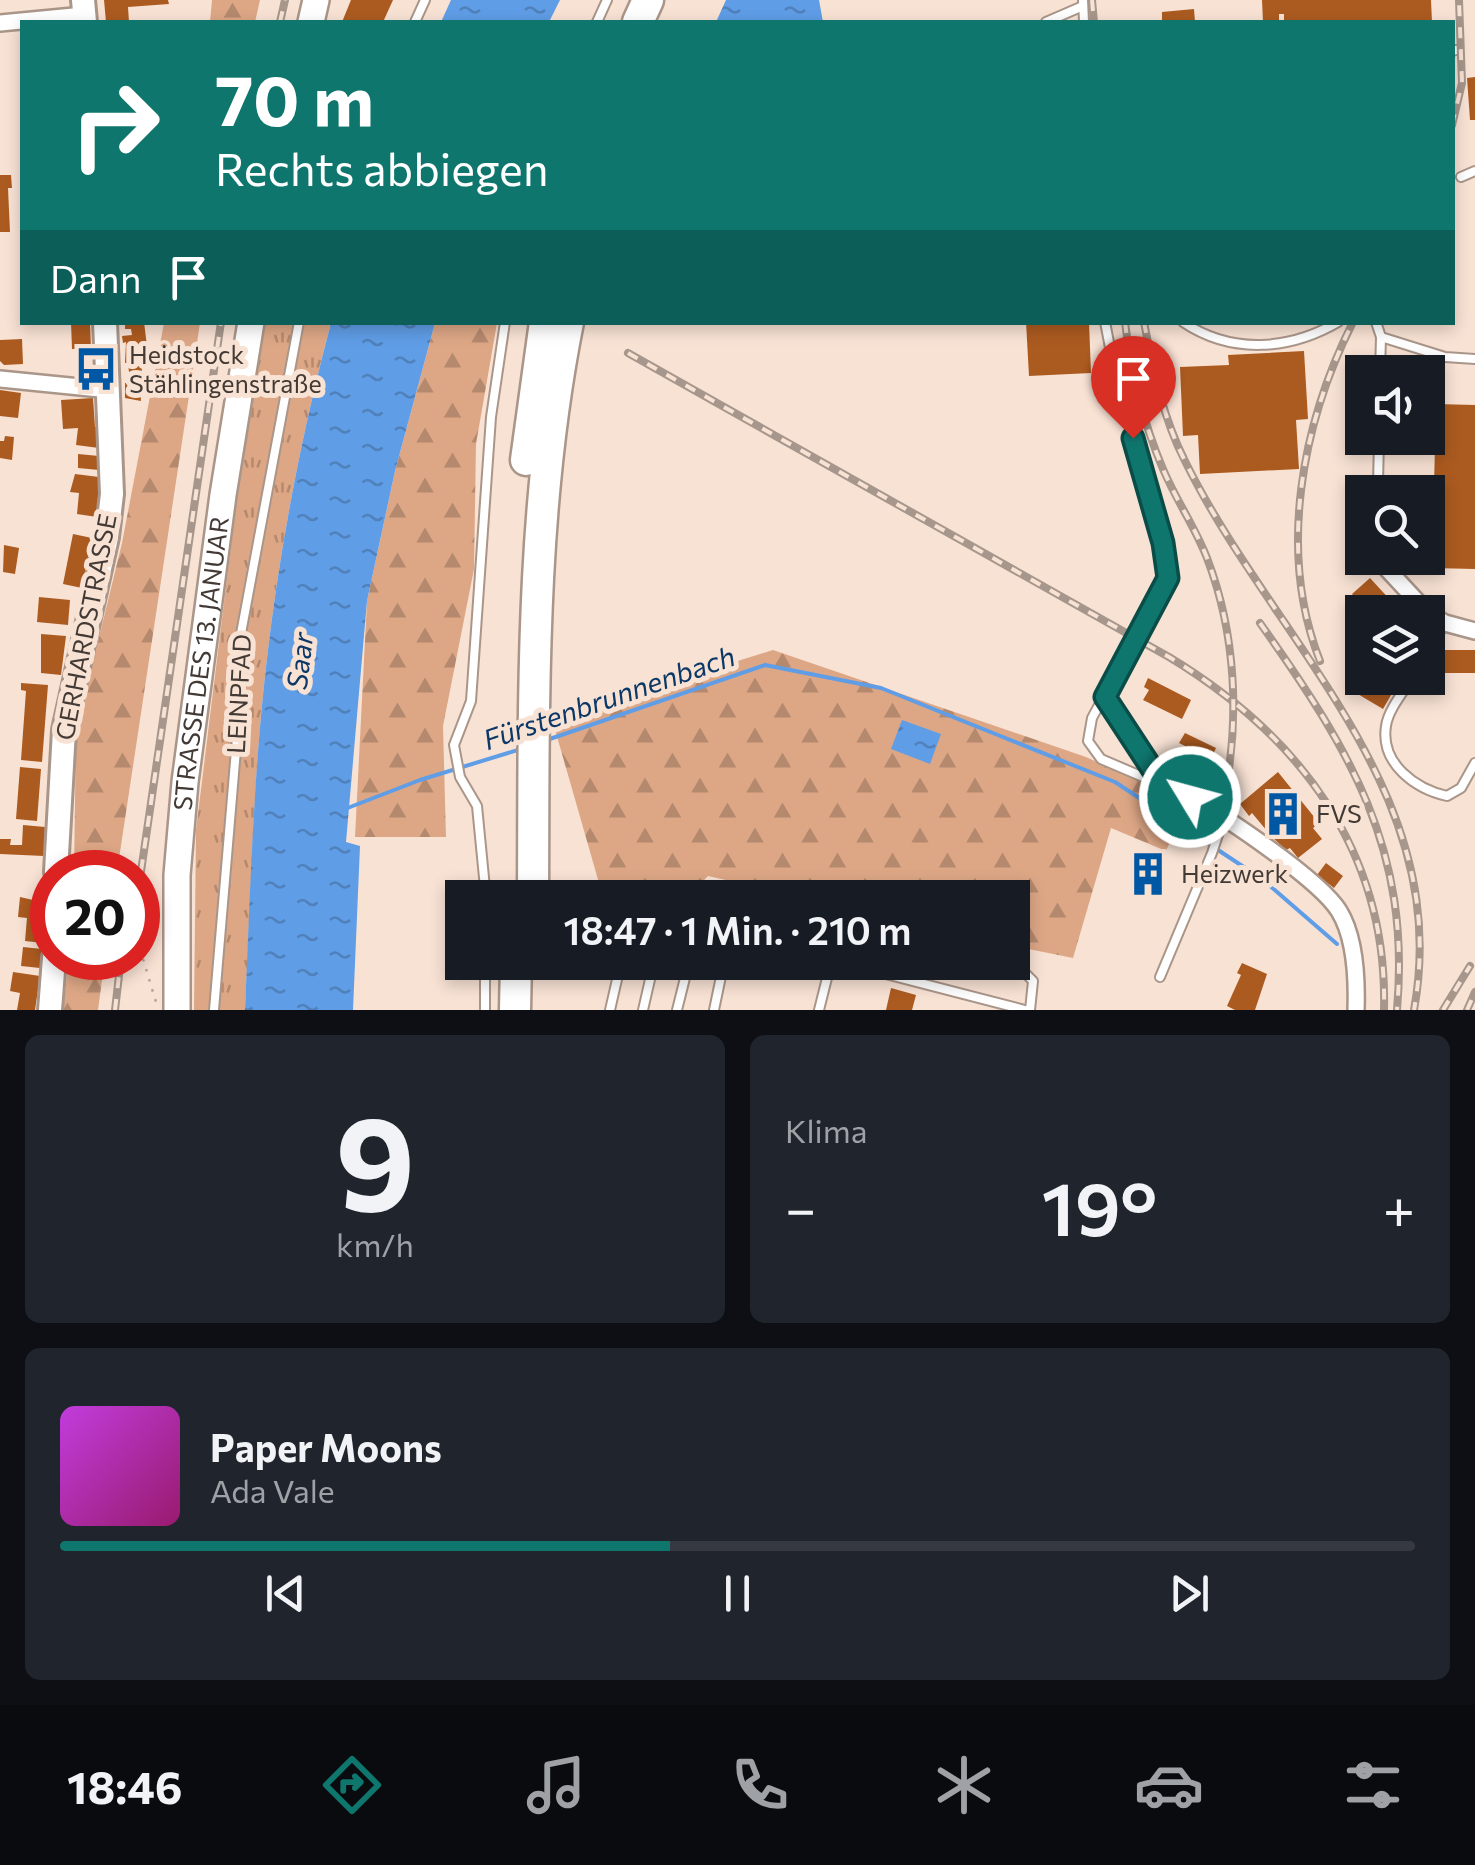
<!DOCTYPE html>
<html lang="de">
<head>
<meta charset="utf-8">
<style>
	body { margin:0; font-family:Commissioner,sans-serif; background:#20242c; color:#f1f3f6; height:100vh; display:flex; flex-direction:column; font-size:38px; white-space:nowrap }
	* { box-sizing:border-box; margin:0 }
	p { font-size:32px; color:#9ea1a6 }
	.icon { flex:none; width:55px; height:55px; fill:none; stroke:currentColor; stroke-width:2; stroke-linecap:round; stroke-linejoin:round }
	.map { position:relative; height:1010px; overflow:hidden }
	.drawer { display:flex; flex-direction:column; gap:25px; padding:25px; background:#0d0f14; flex:1 }
	.drawer>* { flex:none }
	.top-card { position:absolute; left:20px; top:20px; width:1435px; height:305px; border-radius:0px; box-shadow:0 5px 15px #0003; background:#0f766e; color:#fff; overflow:hidden }
	.controls { position:absolute; left:1345px; top:355px; display:grid; gap:20px }
	.controls a { display:grid; place-items:center; width:100px; height:100px; border-radius:0px; background:#171b24; box-shadow:0 5px 15px #0003; font-size:50px }
	.speed { position:absolute; left:30px; top:850px; display:flex; gap:20px; font-size:50px; font-weight:700; text-align:center }
	.speed>* { display:grid; place-content:center; width:130px; height:130px; border-radius:50%; background:#171b24; box-shadow:0 5px 15px #0003; line-height:1 }
	.speed .limit { border:15px solid #d22; background:#fff; color:#111 }
	.pin { position:absolute; display:grid; place-items:center; width:85px; height:85px; color:#fff; margin:-102px -42px; border-radius:50% 50% 50% 0; rotate:-45deg; box-shadow:0 0 10px #0007 }
	.pin .icon { rotate:45deg }
	.me { position:absolute; width:110px; margin:-55px; rotate:307deg; stroke-linejoin:round; filter:drop-shadow(0 0 8px #0008) }
	.turn { display:flex; align-items:center; gap:35px; height:210px; padding:0 30px; font-size:45px }
	.turn .icon { width:130px; height:130px; stroke-width:2.5 }
	.turn b { display:block; font-size:70px; line-height:85px }
	.then { display:flex; align-items:center; height:95px; padding:0 30px; background:#0003; gap:20px; font-size:38px }
	.big { font-size:75px; font-weight:600; line-height:1.1 }
	.drawer .tile { flex:1; display:flex; flex-direction:column; justify-content:center; gap:15px; min-width:0; padding:0 35px; border-radius:15px; background:#20242c }
	.drawer .dial { align-items:center; gap:0 }
	.dial b { font-size:130px; line-height:1 }
	.song { display:flex; align-items:center; gap:30px }
	.cover { width:120px; height:120px; border-radius:15px; background:linear-gradient(135deg,hsl(290 70% 55%),hsl(320 70% 35%)) }
	.played { height:10px; border-radius:5px; background:linear-gradient(90deg,#0f766e 45%,#363941 45%) }
	.keys { display:flex; justify-content:space-around; direction:ltr }
	.heat { display:flex; justify-content:space-between; align-items:center; font-size:55px; direction:ltr }
	.drawer .tiles { flex:1; display:grid; gap:25px; grid-template-columns:1fr 1fr }
	.tile:last-child { grid-column:span 2 }
	.trip { position:absolute; left:445px; top:880px; width:585px; height:100px; border-radius:0px; background:#171b24; box-shadow:0 5px 15px #0003; font-weight:600; line-height:100px; text-align:center }
	.tabs { display:flex; height:160px; justify-content:space-around; align-items:center; background:#090b0e; color:#9ea1a6 }
	.tabs .icon { width:70px; height:70px }
	.tabs .on { color:#0f766e }
	.tabs b { font-size:45px; color:#f1f3f6 }
	.map>svg:first-child { display:block }
	.grass { fill:url(#grass-tufts) }
	.forest { fill:url(#forest-firs) }
	.water { fill:url(#water-ripples) }
	.lines { fill:none; stroke-linecap:round; stroke-linejoin:round }
	.stream { stroke:#5f9de6; stroke-width:4 }
	.building { fill:#ac5b20 }
	.lane-casing { stroke:#aa9589; stroke-width:12 }
	.street-casing { stroke:#aa9589; stroke-width:20 }
	.secondary-casing { stroke:#aa9589; stroke-width:28 }
	.primary-casing { stroke:#aa9589; stroke-width:30 }
	.highway-casing { stroke:#aa9589; stroke-width:35 }
	.path { stroke:#b4a399; stroke-width:2.5; stroke-dasharray:2.5 8; stroke-linecap:butt }
	.lane { stroke:#fff; stroke-width:8 }
	.street { stroke:#fff; stroke-width:15 }
	.secondary { stroke:#fff; stroke-width:22 }
	.primary { stroke:#fff; stroke-width:25 }
	.highway { stroke:#fff; stroke-width:30 }
	.rail-casing { stroke:#a6968c; stroke-width:8 }
	.rail { stroke:#f8e2d4; stroke-width:4; stroke-dasharray:11; stroke-linecap:butt }
	.route-casing { stroke:#0a4d48; stroke-width:25 }
	.route { stroke:#0f766e; stroke-width:18 }
	.labels { text-anchor:middle; stroke-width:10; stroke-linejoin:round; paint-order:stroke }
	.poi-label { font-size:25px; fill:#433a35; stroke:#f8e2d4; text-anchor:start }
	.street-label { font-size:25px; fill:#433a35; stroke:#f8e2d4 }
	.water-label { font-size:28px; font-style:italic; fill:#0c3867; stroke:#f8e2d4 }
</style>
</head>
<body>
<div class="map">
<svg width="1475" height="1010" viewBox="0 0 1475 1010">
	<defs>
		<pattern id="grass-tufts" width="24" height="20" patternUnits="userSpaceOnUse" patternTransform="scale(2.5)"><rect width="24" height="20" fill="#dda786"/><path d="M3 7l-1-3M5 7V3M7 7l1-3M15 17l-1-3M17 17v-4M19 17l1-3" fill="none" stroke="#b5896e"/></pattern>
		<pattern id="forest-firs" width="22" height="20" patternUnits="userSpaceOnUse" patternTransform="scale(2.5)"><rect width="22" height="20" fill="#dda786"/><path d="M5 1l3.5 6h-7zM16 11l3.5 6h-7z" fill="#b5896e"/></pattern>
		<pattern id="water-ripples" width="26" height="14" patternUnits="userSpaceOnUse" patternTransform="scale(2.5)"><rect width="26" height="14" fill="#5f9de6"/><path d="M2 4q2-2 4 0t4 0M15 11q2-2 4 0t4 0" fill="none" stroke="#5081bb"/></pattern>
	</defs>
	<rect width="100%" height="100%" fill="#f8e2d4"/>
	<path class="grass" d="M265,323H331C301,436 279,551 266,667C253,781 251,896 245,1010H194L196,830L237,497Z"/>
	<g class="forest">
		<polygon points="212,0 260,0 255,22 210,22"/>
		<polygon points="164,323 200,323 117,872 74,872 76,732 122,543"/>
		<polygon points="435,323 497,323 476,444 474,569 443,726 446,837 355,837 367,601 395,471"/>
		<polygon points="773,650 1086,757 1187,802 1166,851 1111,828 1073,958 1013,946 1012,898 801,897 708,876 687,897 603,897 552,719"/>
		<polygon points="69,958 105,958 98,1010 63,1010"/>
	</g>
	<g class="water">
		<polygon points="451,0 560,0 549,22 441,22"/>
		<polygon points="726,0 819,0 823,22 716,22"/>
		<path d="M331,323H435L395,471L367,601L346,842L360,846L353,1010H245C250,896 253,781 266,667C279,551 301,436 331,323Z"/>
		<polygon points="902,720 941,734 930,764 891,749"/>
	</g>
	<g class="lines">
		<g class="stream">
			<polyline points="544,741 765,665 881,688 1115,782 1262,879 1337,944"/>
			<polyline points="345,809 420,780 521,749"/>
		</g>
	</g>
	<g class="building">
		<polygon points="104,0 168,0 169,4 128,7 129,22 106,22"/>
		<polygon points="351,0 393,0 383,22 342,22"/>
		<polygon points="1262,0 1431,0 1432,22 1284,22 1284,14 1279,14 1279,22 1263,22"/>
		<polygon points="1194,9 1195,22 1162,22 1162,12"/>
		<polygon points="1475,77 1475,120 1470,120 1467,78"/>
		<polygon points="0,175 11,175 12,188 8,188 10,232 0,232"/>
		<polygon points="71,322 90,322 91,349 72,349"/>
		<polygon points="125,322 144,322 147,346 140,347 142,371 129,372 128,363 125,363 126,342 123,343 122,336 132,335 131,329 125,329"/>
		<polygon points="1026,322 1089,322 1091,373 1029,376"/>
		<polygon points="22,339 23,364 4,365 0,361 0,340"/>
		<polygon points="1304,351 1308,419 1296,420 1299,469 1200,474 1198,435 1183,436 1180,367 1229,365 1228,355"/>
		<polygon points="140,382 141,401 125,398 125,383"/>
		<polygon points="0,390 21,393 18,418 0,416"/>
		<polygon points="93,398 95,427 98,427 99,448 76,445 78,428 63,429 61,400"/>
		<polygon points="1436,404 1475,405 1475,569 1432,568"/>
		<polygon points="5,436 14,437 12,460 0,458 0,441 4,441"/>
		<polygon points="78,454 99,456 99,470 78,468"/>
		<polygon points="75,474 99,477 97,517 77,514 79,493 70,492"/>
		<polygon points="73,534 92,538 82,588 63,584"/>
		<polygon points="4,545 19,548 15,574 3,572"/>
		<polygon points="1370,578 1393,603 1382,612 1369,612 1352,594"/>
		<polygon points="39,597 70,600 68,625 37,622"/>
		<polygon points="41,634 66,636 61,675 41,673"/>
		<rect x="1442" y="650" width="33" height="23"/>
		<polygon points="1362,670 1362,678 1401,678 1383,709 1351,690"/>
		<polygon points="1148,678 1191,700 1182,719 1143,700 1149,690 1144,687"/>
		<polygon points="21,683 48,685 42,762 21,760 26,691 21,690"/>
		<polygon points="1185,733 1216,748 1211,759 1179,743"/>
		<polygon points="20,767 41,769 37,821 16,819"/>
		<polygon points="1188,767 1201,773 1193,790 1180,785"/>
		<polygon points="1278,772 1319,823 1313,828 1322,839 1298,858 1290,848 1286,850 1272,837 1252,813 1249,816 1240,804"/>
		<polygon points="23,825 45,827 44,856 0,854 0,839 11,839 10,845 22,845"/>
		<polygon points="1326,863 1343,876 1334,888 1317,875"/>
		<polygon points="20,897 46,903 43,943 25,941 27,918 18,917"/>
		<polygon points="23,947 42,949 40,968 21,966"/>
		<polygon points="1242,963 1267,974 1255,1010 1235,1010 1227,1006 1241,975 1237,973"/>
		<polygon points="13,972 40,976 35,1010 17,1010 20,993 10,991"/>
		<polygon points="891,988 916,995 912,1010 886,1010"/>
	</g>
	<g class="lines">
		<g class="lane-casing">
			<g id="lane">
				<polyline points="1083,0 1084,22"/>
				<polyline points="415,22 425,0"/>
				<polyline points="597,22 607,0"/>
				<polyline points="1046,22 1083,6"/>
				<polyline points="1452,51 1456,50"/>
				<polyline points="1461,177 1475,171"/>
				<polyline points="1105,322 1114,368 1163,543 1168,578 1092,718 1088,741 1101,759 1190,797"/>
				<path d="M1183,322C1232,355 1290,350 1338,322"/>
				<polyline points="1376,322 1381,337 1380,372"/>
				<polyline points="1381,337 1445,357 1475,359"/>
				<polyline points="1378,485 1379,438"/>
				<polyline points="1428,652 1445,623"/>
				<path d="M1412,678C1404,691 1388,710 1386,726C1380,764 1416,789 1447,796L1461,788L1475,763"/>
				<polyline points="1105,697 1162,785"/>
				<polyline points="486,898 477,806 460,777 454,745 471,701 491,417 505,322"/>
				<polyline points="839,962 1025,1010"/>
				<polyline points="1003,962 1022,970 1033,981 1030,1010"/>
				<polyline points="1160,977 1212,853 1219,832 1219,818"/>
				<polyline points="214,1010 237,738 237,655 299,322"/>
				<polyline points="485,1010 485,962"/>
				<polyline points="610,1010 621,962"/>
				<polyline points="643,1010 654,962"/>
				<polyline points="677,1010 689,962"/>
				<polyline points="714,1010 724,962"/>
				<polyline points="819,1010 831,962"/>
			</g>
		</g>
		<g class="street-casing">
			<g id="street">
				<polyline points="0,23 84,15"/>
				<polyline points="0,379 110,390"/>
				<polyline points="1382,558 1388,570 1427,612"/>
				<polyline points="1428,613 1445,623 1475,631"/>
				<path d="M1190,797C1224,816 1319,879 1339,911C1355,937 1357,980 1356,1010"/>
			</g>
		</g>
		<g class="secondary-casing">
			<g id="secondary">
				<polyline points="83,0 85,22"/>
				<polyline points="56,872 64,730 107,537 112,494 105,322"/>
				<polyline points="50,1010 54,958"/>
			</g>
		</g>
		<g class="primary-casing">
			<g id="primary">
				<polyline points="311,22 316,0"/>
				<path id="s1" d="M177,1010V875L185,782L223,495L251,322"/>
			</g>
		</g>
		<g class="highway-casing">
			<g id="highway">
				<polyline points="638,22 648,0"/>
				<polyline points="526,460 545,322"/>
				<path d="M533,898C534,705 530,512 568,322"/>
				<polyline points="515,1010 516,962"/>
			</g>
		</g>
		<g class="path">
			<polyline points="143,959 156,1002"/>
			<polyline points="910,971 912,962"/>
		</g>
		<use href="#lane" class="lane"/>
		<use href="#street" class="street"/>
		<use href="#secondary" class="secondary"/>
		<use href="#primary" class="primary"/>
		<use href="#highway" class="highway"/>
		<g class="rail-casing">
			<g id="rail">
				<polyline points="1092,0 1094,22"/>
				<polyline points="280,22 285,0"/>
				<polyline points="1452,125 1462,83 1459,0"/>
				<path d="M1125,322C1131,373 1143,422 1163,469C1176,500 1195,527 1207,558C1236,634 1240,719 1224,798"/>
				<path d="M1144,322C1153,370 1163,418 1185,461C1274,642 1454,789 1414,1010"/>
				<path d="M628,353L1169,657C1300,736 1388,852 1384,1010"/>
				<path d="M1260,623C1350,750 1411,849 1397,1010"/>
				<path d="M1320,661C1277,552 1302,423 1353,322"/>
				<polyline points="138,892 221,322"/>
				<polyline points="115,1010 121,958"/>
				<polyline points="1443,1010 1470,966"/>
				<polyline points="1467,1010 1475,992"/>
			</g>
		</g>
		<use href="#rail" class="rail"/>
	</g>
	<g class="lines">
		<g class="route-casing">
			<polyline id="route" points="1133,438 1163,543 1168,578 1105,697 1162,784 1190,797"/>
		</g>
		<use href="#route" class="route"/>
	</g>
	<defs>
		<g id="bus-bare" transform="scale(3.45)"><path d="M-5-6H5V4H4V6H2V4H-2V6H-4V4H-5ZM-3.5-4V0h7V-4ZM-3.5 1.2v1.5H-2V1.2ZM2 1.2v1.5H3.5V1.2Z" fill="#0057a4" stroke="#f8e2d4" stroke-width="2.5" paint-order="stroke"/></g>
		<g id="building-bare" transform="scale(3.45)"><path d="M-4-6H4V6H1V3H-1V6H-4ZM-2.5-4.3h1.7v1.8h-1.7ZM.8-4.3h1.7v1.8H.8ZM-2.5-1h1.7V.8h-1.7ZM.8-1h1.7V.8H.8Z" fill="#0057a4" stroke="#f8e2d4" stroke-width="2.5" paint-order="stroke"/></g>
	</defs>
	<g fill-rule="evenodd">
		<use href="#bus-bare" x="96" y="369"/>
		<use href="#building-bare" x="1283" y="814"/>
		<use href="#building-bare" x="1148" y="874"/>
	</g>
	<g class="labels">
		<g class="poi-label">
			<text x="129" y="364">Heidstock<tspan x="129" dy="29">Stählingenstraße</tspan></text>
			<text x="1316" y="823">FVS</text>
			<text x="1181" y="883">Heizwerk</text>
		</g>
		<g class="street-label">
			<text transform="translate(86 627) rotate(-79)" y="9">GERHARDSTRASSE</text>
			<text dy="9" stroke="none"><textPath href="#s1" startOffset="348">STRASSE DES 13. JANUAR</textPath></text>
			<text transform="translate(239 694) rotate(-87)" y="9">LEINPFAD</text>
		</g>
		<g class="water-label">
			<text transform="translate(300 661) rotate(-83)" y="10">Saar</text>
			<text transform="translate(609 698) rotate(-19)" y="10">Fürstenbrunnenbach</text>
		</g>
	</g>
</svg>
<div class="controls">
<a><svg class="icon" aria-label="sound" viewBox="0 0 24 24"><path d="M4 9h4l5-4v14l-5-4H4zM17 9q2 3 0 6"/></svg></a>
<a><svg class="icon" aria-label="search" viewBox="0 0 24 24"><circle cx="10" cy="10" r="6"/><path d="M15 15l6 6"/></svg></a>
<a><svg class="icon" aria-label="layers" viewBox="0 0 24 24"><path d="M12 4l9 5-9 5-9-5zM3 14l9 5 9-5"/></svg></a>
</div>
<div class="speed"><div class="limit">20</div></div>
<div class="pin" style="left:1133px;top:438px;background:#d93025"><svg class="icon" aria-label="arrive" viewBox="0 0 24 24"><path d="M6 21V4h12l-3 4 3 4H6"/></svg></div>
<svg class="me" style="left:1190px;top:797px" viewBox="-20 -20 40 40"><circle r="17" fill="#0f766e" stroke="#fff" stroke-width="3"/><path d="M0-11L8 9 0 5-8 9z" fill="#fff"/></svg>
<div class="trip">18:47 · 1 Min. · 210 m</div>
<div class="top-card">
<div class="turn"><svg class="icon" aria-label="right" viewBox="0 0 24 24"><path d="M7 20v-9h11M14 6l5 5-5 5"/></svg><div><b>70 m</b>Rechts abbiegen</div></div>
<div class="then">Dann<svg class="icon" aria-label="arrive" viewBox="0 0 24 24"><path d="M6 21V4h12l-3 4 3 4H6"/></svg></div>
</div>
</div>
<section class="drawer">
<div class="tiles">
<div class="tile dial"><b>9</b><p>km/h</p></div>
<div class="tile"><p>Klima</p>
<div class="heat"><a>−</a><b class="big">19°</b><a>+</a></div>
</div>
<div class="tile">
<div class="song"><i class="cover"></i><div><b>Paper Moons</b><p>Ada Vale</p></div></div>
<div class="played"></div>
<div class="keys"><svg class="icon" aria-label="previous" viewBox="0 0 24 24"><path d="M18 5L8 12l10 7zM5 5v14"/></svg><svg class="icon" aria-label="pause" viewBox="0 0 24 24"><path d="M8 5v14M16 5v14"/></svg><svg class="icon" aria-label="next" viewBox="0 0 24 24"><path d="M6 5l10 7-10 7zM19 5v14"/></svg></div>
</div>
</div>
</section>
<nav class="tabs">
<b>18:46</b>
<svg class="icon on" aria-label="directions" viewBox="0 0 24 24"><path d="M12 3l9 9-9 9-9-9zM9 14v-3h6M13 9l2 2-2 2"/></svg>
<svg class="icon" aria-label="music" viewBox="0 0 24 24"><path d="M9 18V5l10-2v13"/><circle cx="6" cy="18" r="3"/><circle cx="16" cy="16" r="3"/></svg>
<svg class="icon" aria-label="phone" viewBox="0 0 24 24"><path d="M5 4h4l2 5-3 2q2 4 5 5l2-3 5 2v4C11 20 4 13 5 4z"/></svg>
<svg class="icon" aria-label="climate" viewBox="0 0 24 24"><path d="M12 3v18M4 7l16 10M4 17L20 7"/></svg>
<svg class="icon" aria-label="car" viewBox="0 0 24 24"><path d="M5 17H2v-5l4-1 3-4h7l3 4 3 1v5h-3M9 17h6M6 11h13"/><circle cx="7" cy="17" r="2"/><circle cx="17" cy="17" r="2"/></svg>
<svg class="icon" aria-label="filters" viewBox="0 0 24 24"><path d="M4 7h16M4 17h16"/><circle cx="9" cy="7" r="2"/><circle cx="15" cy="17" r="2"/></svg>
</nav>
</body>
</html>
